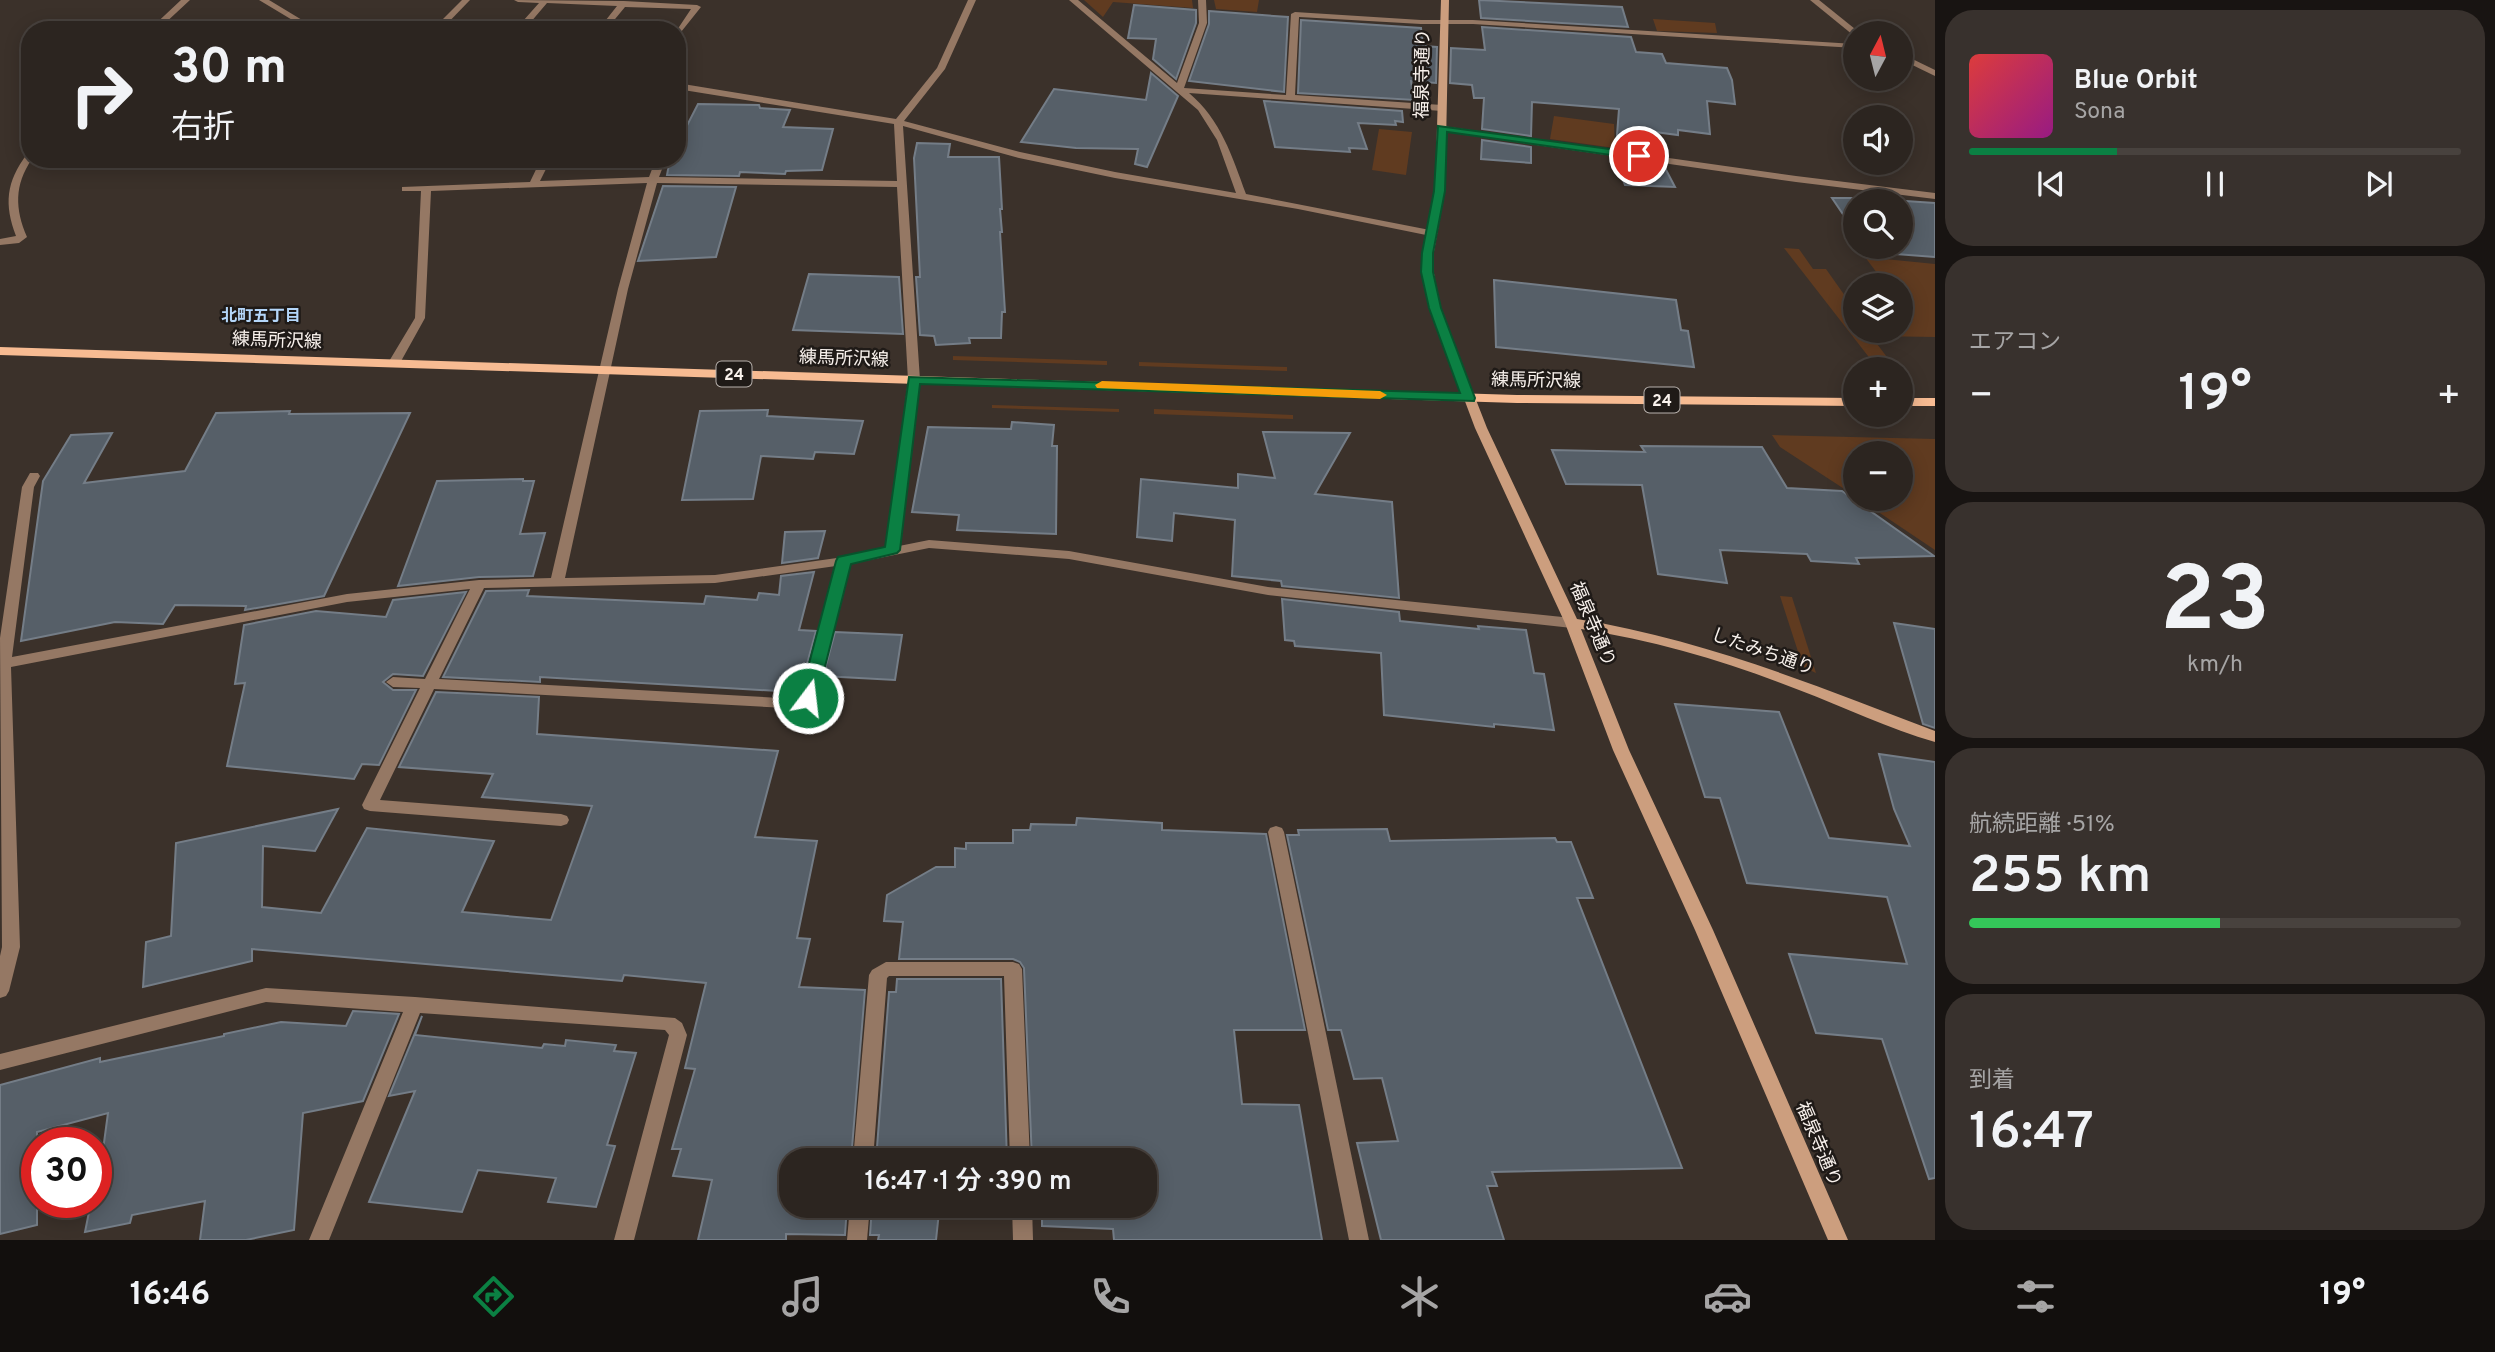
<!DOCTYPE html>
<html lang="ja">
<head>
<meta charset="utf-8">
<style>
	body { margin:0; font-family:Overpass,"Noto Sans JP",sans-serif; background:#38312d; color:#f1f3f6; height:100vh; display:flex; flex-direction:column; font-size:26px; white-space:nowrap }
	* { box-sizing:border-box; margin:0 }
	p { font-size:23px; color:#a6a5a5 }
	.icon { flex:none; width:38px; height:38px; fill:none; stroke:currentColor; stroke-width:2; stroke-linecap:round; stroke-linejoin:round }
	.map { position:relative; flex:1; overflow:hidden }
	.details { display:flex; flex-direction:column; gap:10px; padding:10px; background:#181412; width:560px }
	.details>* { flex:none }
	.top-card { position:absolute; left:21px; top:21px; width:665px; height:147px; border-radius:28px; box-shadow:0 4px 18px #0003,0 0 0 2px #48423e; background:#2c2520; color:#f1f3f6; overflow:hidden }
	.needle { width:46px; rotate:7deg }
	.tools { position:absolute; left:1843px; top:21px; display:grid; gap:14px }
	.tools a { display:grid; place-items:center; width:70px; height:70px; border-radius:50%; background:#2c2520; box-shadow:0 4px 18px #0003,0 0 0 2px #48423e; font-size:35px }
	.speed { position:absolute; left:21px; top:1127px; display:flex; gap:14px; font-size:35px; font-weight:700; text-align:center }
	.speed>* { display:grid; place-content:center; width:91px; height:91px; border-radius:50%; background:#2c2520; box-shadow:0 4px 18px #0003,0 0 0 2px #48423e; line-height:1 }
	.speed .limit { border:10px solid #d22; background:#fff; color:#111 }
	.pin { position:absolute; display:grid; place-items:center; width:60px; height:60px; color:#fff; margin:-30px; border:4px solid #fff; border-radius:50%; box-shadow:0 2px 7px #0007 }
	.me { position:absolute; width:77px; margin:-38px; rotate:15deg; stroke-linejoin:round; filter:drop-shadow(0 0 5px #0008) }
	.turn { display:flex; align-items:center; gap:24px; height:147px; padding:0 35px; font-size:32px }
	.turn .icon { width:91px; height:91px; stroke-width:2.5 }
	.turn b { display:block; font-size:49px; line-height:60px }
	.big { font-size:52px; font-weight:600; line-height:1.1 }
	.details .widget { flex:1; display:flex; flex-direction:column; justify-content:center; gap:10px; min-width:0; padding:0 24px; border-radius:28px; background:#38312d }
	.details .dial { align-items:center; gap:0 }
	.dial b { font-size:91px; line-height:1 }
	.song { display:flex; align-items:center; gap:21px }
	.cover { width:84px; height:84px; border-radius:10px; background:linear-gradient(135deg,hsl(0 70% 55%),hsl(310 70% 35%)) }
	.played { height:7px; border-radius:4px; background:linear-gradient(90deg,#0b8043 30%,#48423e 30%) }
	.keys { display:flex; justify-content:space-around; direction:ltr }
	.heat { display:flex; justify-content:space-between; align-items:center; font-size:38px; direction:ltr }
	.charge { height:10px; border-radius:5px; background:linear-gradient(90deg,#34c759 51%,#48423e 0) }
	.trip { position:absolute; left:779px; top:1148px; width:378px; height:70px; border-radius:28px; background:#2c2520; box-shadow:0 4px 18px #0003,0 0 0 2px #48423e; font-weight:600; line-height:70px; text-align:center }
	.tab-bar { display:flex; height:112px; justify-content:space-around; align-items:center; background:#120f0d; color:#a6a5a5 }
	.tab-bar .icon { width:49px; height:49px }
	.tab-bar .active { color:#0b8043 }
	.tab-bar b { font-size:32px; color:#f1f3f6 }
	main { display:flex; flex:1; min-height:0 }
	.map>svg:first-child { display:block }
	.green { fill:#603b20 }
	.building { fill:#565f68; stroke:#747d87; stroke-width:2 }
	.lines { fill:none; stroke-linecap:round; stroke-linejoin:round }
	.street { fill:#957864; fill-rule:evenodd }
	.secondary { fill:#cc9e7e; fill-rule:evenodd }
	.primary { fill:#f7bb92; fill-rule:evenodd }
	.route { fill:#0b8043; stroke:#07532c; stroke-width:2 }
	.slow { fill:#f59e0b }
	.labels { text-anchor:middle; stroke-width:5; stroke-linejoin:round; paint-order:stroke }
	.far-neighbourhood-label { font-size:16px; font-weight:bold; fill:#b4d6f9; stroke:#1f1a17 }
	.shield { fill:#1f1a17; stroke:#b8b1ad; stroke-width:2 }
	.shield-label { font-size:16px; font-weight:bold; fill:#f9f2ed }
	.street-label { font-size:18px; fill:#f9f2ed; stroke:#1f1a17 }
</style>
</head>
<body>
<main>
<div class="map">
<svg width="1935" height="1240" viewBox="0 0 1935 1240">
	<rect width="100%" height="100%" fill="#3b312a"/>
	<g class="green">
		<polygon points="1084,0 1192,0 1193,8 1113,2 1103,17"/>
		<polygon points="1214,0 1259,0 1257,12 1216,9"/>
		<polygon points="1653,19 1715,23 1717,33 1657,31"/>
		<polygon points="1554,116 1614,124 1615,148 1550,139"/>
		<polygon points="1379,129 1412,132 1406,175 1372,170"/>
		<polygon points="1784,248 1799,249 1813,269 1826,269 1855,310 1855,331 1900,331 1901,311 1905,311 1901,305 1900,285 1886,285 1865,257 1935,264 1935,337 1871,336 1893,365 1875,365"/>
		<polygon points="953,356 1107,361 1107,365 953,360"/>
		<polygon points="1139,362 1287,367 1287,371 1139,366"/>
		<polygon points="992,405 1119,409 1119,412 992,408"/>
		<polygon points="1154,409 1293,415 1293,419 1154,414"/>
		<polygon points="1772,435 1935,439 1935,550 1859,499 1900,499 1900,453 1855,453 1855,496 1780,447"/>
		<polygon points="1780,596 1792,597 1816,673 1803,667"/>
	</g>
	<g class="building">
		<polygon points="1479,0 1622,7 1628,27 1481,18"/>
		<polygon points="1134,5 1196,10 1196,23 1176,79 1153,59 1156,39 1128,38"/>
		<polygon points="1209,11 1288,17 1284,92 1189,81 1209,24"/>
		<polygon points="1301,20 1421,28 1423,46 1437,47 1436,83 1411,81 1414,100 1298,93"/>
		<polygon points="1482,27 1631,37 1636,52 1662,54 1666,63 1727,68 1732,80 1735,104 1707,101 1710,134 1678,130 1678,135 1647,131 1658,154 1616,148 1619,109 1532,102 1531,136 1482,129 1484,98 1474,98 1472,85 1450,83 1451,48 1485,50"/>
		<polygon points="1151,73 1178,96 1147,167 1135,164 1138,149 1076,148 1021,142 1054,89 1146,100"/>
		<polygon points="1264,101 1402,111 1403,122 1395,121 1396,125 1358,123 1367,149 1349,148 1350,152 1275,147"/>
		<polygon points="698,104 759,105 760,108 790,110 783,127 833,129 822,170 786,171 785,174 740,172 739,176 667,175 670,159 677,159 677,145"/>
		<polygon points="1482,140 1531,147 1531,163 1481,159"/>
		<polygon points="917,143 950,144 948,157 999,157 1002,209 1000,209 1002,232 1000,232 1005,312 1002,312 1001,338 969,338 970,343 936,345 934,336 920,335 916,277 920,277 914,158"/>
		<polygon points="1615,159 1664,166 1675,187 1625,185"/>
		<polygon points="663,186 736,187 716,257 638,261"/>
		<polygon points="1832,198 1861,198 1935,203 1935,257 1869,252 1865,247 1900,247 1900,201 1855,201 1855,232"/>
		<polygon points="809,274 899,277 903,334 793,330"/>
		<polygon points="1494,280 1676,300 1681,330 1688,331 1694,367 1496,347"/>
		<polygon points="768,410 767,416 863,421 854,454 815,452 813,459 761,456 753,499 682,500 700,411"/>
		<polygon points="290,411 289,414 410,413 324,596 245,610 246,606 175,605 163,624 115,622 21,641 43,481 71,435 112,433 84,483 185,471 216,413"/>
		<polygon points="1012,422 1054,425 1052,446 1057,446 1056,534 957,530 959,515 912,512 928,427 1011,429"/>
		<polygon points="1263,432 1350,433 1315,494 1392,502 1399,598 1282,586 1281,581 1232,576 1235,520 1174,513 1172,541 1137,537 1141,479 1238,488 1238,474 1275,478"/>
		<polygon points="1641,446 1762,447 1787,488 1842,491 1934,556 1856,558 1859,564 1811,561 1807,554 1720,550 1727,583 1658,574 1642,485 1566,484 1552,450 1645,452"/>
		<polygon points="523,479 523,481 534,481 520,534 545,533 533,576 479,577 398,586 437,481"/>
		<polygon points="825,531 818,558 782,563 785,532"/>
		<polygon points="814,572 799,630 816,631 804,675 798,675 794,692 540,677 540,682 443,677 486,591 529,590 527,596 704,604 706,596 757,600 759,593 779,595 781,576"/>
		<polygon points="466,592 423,676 393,674 383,682 393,690 416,690 379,765 362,764 354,779 227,766 245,683 235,684 244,625 316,611 386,617 393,600"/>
		<polygon points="1282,599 1399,612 1400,621 1479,629 1478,626 1526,630 1534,673 1544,674 1554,730 1494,724 1494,727 1384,715 1381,653 1295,646 1294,641 1285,640"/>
		<polygon points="1894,623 1935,629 1935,728 1923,724"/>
		<polygon points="835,632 902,635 895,680 823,676"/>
		<polygon points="436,692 539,697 537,734 778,751 755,837 817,841 797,938 810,939 799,987 865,990 851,1160 791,1160 791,1206 847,1206 845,1235 786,1234 786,1240 698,1240 712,1180 673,1176 681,1149 672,1149 695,1069 685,1068 706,983 624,975 622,981 252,949 252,961 143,987 146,942 171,936 176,843 338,809 315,851 263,846 262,907 321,913 367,828 494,841 462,912 551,920 592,806 482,797 493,774 399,767"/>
		<polygon points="1675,704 1779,712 1829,838 1910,846 1894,809 1879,754 1935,762 1935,1178 1929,1179 1882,1039 1816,1033 1789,954 1907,964 1887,897 1747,883 1720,798 1705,797"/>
		<polygon points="1077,818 1162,823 1162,830 1266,834 1305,1030 1234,1030 1242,1104 1299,1105 1322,1240 1114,1240 1113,1229 1042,1226 1042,1217 1035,1217 1035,1206 1144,1206 1144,1160 1032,1160 1024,968 1020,962 1013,959 899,959 903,922 884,921 887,895 936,867 955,867 955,848 966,849 966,843 1013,843 1013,830 1030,830 1031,824 1076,825"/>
		<polygon points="1387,829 1390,841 1555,838 1557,842 1571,842 1593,898 1577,898 1682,1168 1492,1172 1497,1186 1487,1186 1504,1240 1381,1240 1357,1143 1398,1141 1382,1078 1354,1079 1341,1030 1328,1030 1287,835 1299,835 1298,830"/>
		<polygon points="897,979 1001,979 1007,1160 876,1160 889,992 896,992"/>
		<polygon points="353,1011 399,1014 363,1101 303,1113 294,1230 246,1240 200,1240 205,1201 132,1215 130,1223 85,1232 91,1202 96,1202 108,1113 37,1132 37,1225 0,1234 0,1085 100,1058 100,1062 224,1036 224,1034 281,1022 346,1026"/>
		<polygon points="422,1016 415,1035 542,1048 544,1044 565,1046 566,1040 616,1045 614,1051 636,1053 607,1145 615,1146 596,1207 548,1202 556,1178 478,1170 462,1212 369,1202 415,1091 389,1096"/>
		<polygon points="872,1206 1010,1206 1010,1216 939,1212 936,1240 878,1240 879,1235 870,1235"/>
	</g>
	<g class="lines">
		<g class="street">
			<polygon points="181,0 190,0 162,26 299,24 259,0 269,0 312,26 308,28 149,30"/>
			<polygon points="462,0 470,0 441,30 432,30"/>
			<polygon points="514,0 624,1 697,5 701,7 677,37 677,30 691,9 625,7 606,30 598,30 617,6 547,3 524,30 515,30 539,3 518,2"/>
			<path d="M968,0H976L945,69L904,121L1020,152L1115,172L1236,193L1217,140L1198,110L1069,0H1078L1177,83L1199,23L1198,0H1206L1207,23L1184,88L1286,95L1291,14L1295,12L1421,20H1473L1855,44V48L1473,24H1421L1299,17L1295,95L1442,105L1446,108L1442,111L1189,93C1221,120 1232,156 1246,194L1435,231L1436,233L1431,236L1298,209L1115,178L1019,158L903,126L920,380L899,546L929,540L1069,551L1268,587L1572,618L1579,623L1577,626L1572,628L1268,595L1069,559L929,548L850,564L815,698L809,708L804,709L434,689L380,800L561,814L567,816L569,820L567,824L561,826L370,811L364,809L362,805L420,688L393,687L386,682L393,677L425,679L470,589L347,602L11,667L20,947L9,991L6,996L0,998V956L2,947L0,638L22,487L30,473H38L40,476L34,487L12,657L347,594L479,580L551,578L618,289L647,183L431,191L425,318L400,363L394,366L388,363L415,318L421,191H402V187L530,182L541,159H551L540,181L649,177L656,159H666L659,177L897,181L894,124L677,89V83L896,119L937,68ZM657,183L897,187L908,380L886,549L844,557L715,575L565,578L628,289ZM836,566L800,699L439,679L484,588L715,583Z"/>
			<polygon points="1810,0 1819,0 1860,33 1853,35"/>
			<polygon points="1900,53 1935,70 1935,76 1900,59"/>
			<polygon points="677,108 680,109 681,114 677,117"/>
			<polygon points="1442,126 1796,176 1935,193 1935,199 1796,182 1439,131 1437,129"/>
			<path d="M30,153V159H32C14,185 15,209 27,237L19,243L0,245V239L16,236C4,204 6,182 27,154Z"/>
			<polygon points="1276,826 1282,828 1284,832 1369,1240 1349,1240 1268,832 1270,828"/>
			<polygon points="886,962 1013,962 1019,964 1022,969 1030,1160 1010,1160 1004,976 889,976 887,978 873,1160 853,1160 869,975 872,970"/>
			<polygon points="266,988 415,997 675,1018 682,1023 687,1035 634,1240 614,1240 669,1035 665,1030 420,1013 329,1240 309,1240 403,1012 266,1002 0,1070 0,1054"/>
			<polygon points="850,1206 870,1206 867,1240 847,1240"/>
			<polygon points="1012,1206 1032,1206 1033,1240 1013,1240"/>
		</g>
		<path class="secondary" d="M1441,0H1449L1445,191L1432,262L1440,308L1487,428L1577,619C1703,639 1817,686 1935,731V742C1889,729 1844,707 1799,690C1728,662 1657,641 1581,629L1629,750L1713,930L1848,1240H1828L1695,930L1613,750L1565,623L1475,428L1430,308L1422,262L1435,191Z"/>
		<g class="primary">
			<polygon points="0,347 1517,395 1855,398 1855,406 1517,403 0,355"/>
			<rect x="1900" y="398" width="35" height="8"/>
		</g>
	</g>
	<polygon class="route" points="1438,126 1639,153 1645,156 1639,159 1447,132 1445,191 1433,253 1433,272 1441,308 1475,398 1474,401 920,384 900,550 897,553 851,564 817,698 808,704 802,702 800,698 836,561 838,557 885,547 909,377 1460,393 1429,308 1421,272 1422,253 1434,191"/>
	<polygon class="slow" points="1102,381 1380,391 1387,395 1380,399 1097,388 1095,385"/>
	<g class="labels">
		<g class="far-neighbourhood-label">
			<text x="261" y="321">北町五丁目</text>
		</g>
		<g class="shield">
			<rect x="716.5" y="361.5" width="35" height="25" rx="5"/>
			<rect x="1644.5" y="387.5" width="35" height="25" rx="5"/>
		</g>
		<g class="shield-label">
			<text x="734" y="380">24</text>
			<text x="1662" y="406">24</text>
		</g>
		<g class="street-label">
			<text transform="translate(1422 74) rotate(-89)" y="6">福泉寺通り</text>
			<text transform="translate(277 340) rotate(2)" y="6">練馬所沢線</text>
			<text transform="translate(844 358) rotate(2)" y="6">練馬所沢線</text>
			<text transform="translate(1536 380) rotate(1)" y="6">練馬所沢線</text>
			<text transform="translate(1593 624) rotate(67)" y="6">福泉寺通り</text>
			<text transform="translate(1763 651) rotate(19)" y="6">したみち通り</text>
			<text transform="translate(1819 1144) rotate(67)" y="6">福泉寺通り</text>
		</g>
	</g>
</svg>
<div class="tools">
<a><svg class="needle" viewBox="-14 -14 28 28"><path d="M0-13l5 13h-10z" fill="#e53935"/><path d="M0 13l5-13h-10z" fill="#a6a5a5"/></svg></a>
<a><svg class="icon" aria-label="sound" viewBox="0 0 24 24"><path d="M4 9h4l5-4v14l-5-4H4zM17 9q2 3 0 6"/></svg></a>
<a><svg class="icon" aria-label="search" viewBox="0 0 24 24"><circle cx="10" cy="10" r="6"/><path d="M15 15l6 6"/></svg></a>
<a><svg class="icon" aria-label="layers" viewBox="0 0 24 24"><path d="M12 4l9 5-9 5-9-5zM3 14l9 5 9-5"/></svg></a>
<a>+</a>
<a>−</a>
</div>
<div class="speed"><div class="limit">30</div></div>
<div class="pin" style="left:1639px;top:156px;background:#d93025"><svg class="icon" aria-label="arrive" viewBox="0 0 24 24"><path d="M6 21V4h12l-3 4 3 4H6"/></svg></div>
<svg class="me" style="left:808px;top:698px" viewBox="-20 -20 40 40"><circle r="17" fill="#0b8043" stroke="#fff" stroke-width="3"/><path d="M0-11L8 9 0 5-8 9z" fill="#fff"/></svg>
<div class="trip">16:47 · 1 分 · 390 m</div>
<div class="top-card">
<div class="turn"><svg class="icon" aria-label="right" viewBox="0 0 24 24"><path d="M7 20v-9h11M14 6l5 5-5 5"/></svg><div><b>30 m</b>右折</div></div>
</div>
</div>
<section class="details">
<div class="widget">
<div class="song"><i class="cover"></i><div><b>Blue Orbit</b><p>Sona</p></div></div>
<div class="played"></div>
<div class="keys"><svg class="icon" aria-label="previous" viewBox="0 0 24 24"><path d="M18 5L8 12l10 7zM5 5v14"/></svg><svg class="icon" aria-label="pause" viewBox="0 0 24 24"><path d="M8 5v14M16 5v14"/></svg><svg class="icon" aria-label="next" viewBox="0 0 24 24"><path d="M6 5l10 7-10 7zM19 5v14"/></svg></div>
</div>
<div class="widget"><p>エアコン</p>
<div class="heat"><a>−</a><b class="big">19°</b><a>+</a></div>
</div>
<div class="widget dial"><b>23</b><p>km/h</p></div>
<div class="widget"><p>航続距離 · 51%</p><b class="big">255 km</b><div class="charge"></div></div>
<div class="widget"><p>到着</p><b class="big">16:47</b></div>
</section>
</main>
<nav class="tab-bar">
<b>16:46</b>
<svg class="icon active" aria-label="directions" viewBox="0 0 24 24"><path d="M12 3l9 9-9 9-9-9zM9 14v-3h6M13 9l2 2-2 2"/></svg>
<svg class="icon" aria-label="music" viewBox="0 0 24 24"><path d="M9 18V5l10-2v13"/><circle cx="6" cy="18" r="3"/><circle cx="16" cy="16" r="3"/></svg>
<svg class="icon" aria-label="phone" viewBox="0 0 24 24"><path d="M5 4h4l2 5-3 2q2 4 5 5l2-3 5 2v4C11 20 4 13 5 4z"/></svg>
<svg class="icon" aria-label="climate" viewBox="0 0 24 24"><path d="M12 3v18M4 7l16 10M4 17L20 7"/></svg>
<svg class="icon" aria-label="car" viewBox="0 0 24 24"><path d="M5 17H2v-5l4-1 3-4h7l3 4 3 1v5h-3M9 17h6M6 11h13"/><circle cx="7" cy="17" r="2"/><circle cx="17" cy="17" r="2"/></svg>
<svg class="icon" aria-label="filters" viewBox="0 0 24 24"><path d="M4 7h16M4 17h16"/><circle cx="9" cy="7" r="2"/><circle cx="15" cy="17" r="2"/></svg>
<b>19°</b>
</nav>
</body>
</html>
